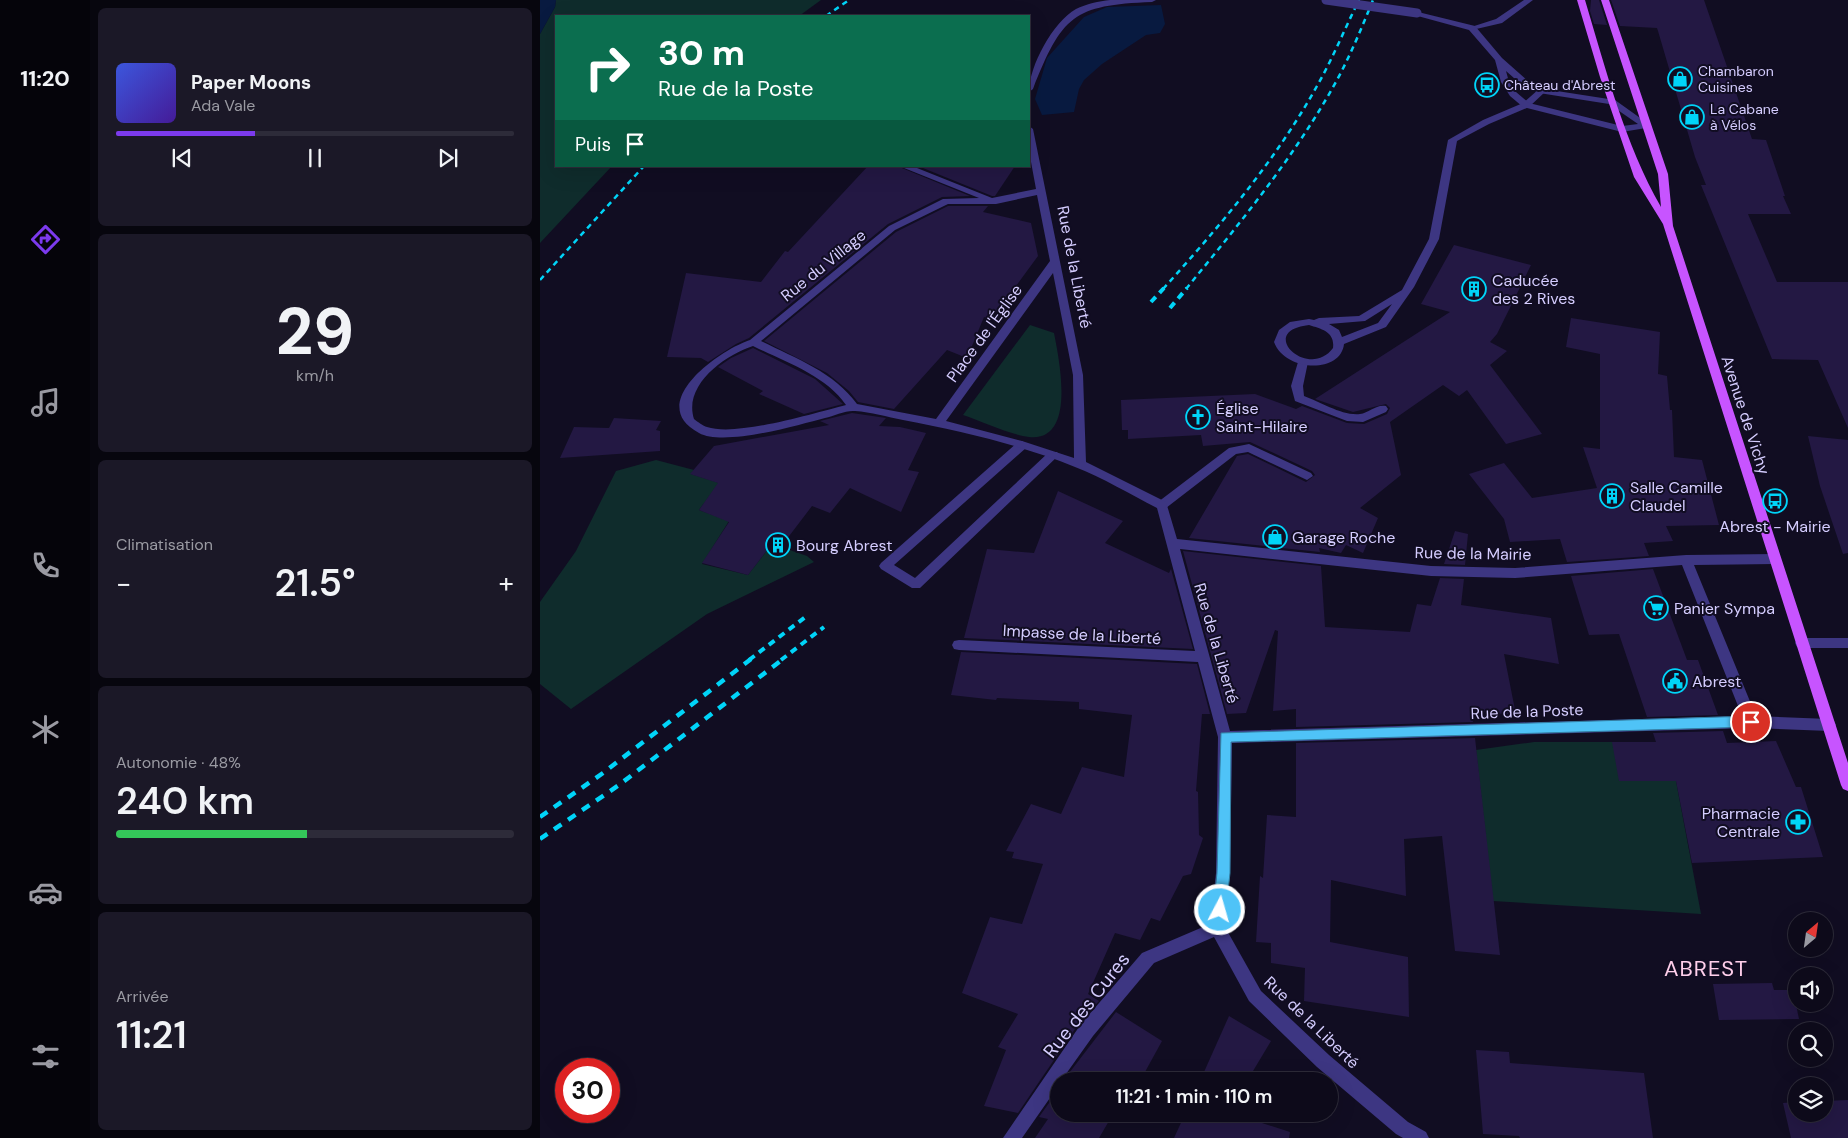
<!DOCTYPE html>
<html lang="fr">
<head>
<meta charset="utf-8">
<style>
	body { margin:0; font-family:"DM Sans",sans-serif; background:#1b1827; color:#f1f3f6; height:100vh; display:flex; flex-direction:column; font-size:19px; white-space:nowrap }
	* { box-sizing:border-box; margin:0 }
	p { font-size:16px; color:#9a9aa2 }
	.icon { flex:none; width:28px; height:28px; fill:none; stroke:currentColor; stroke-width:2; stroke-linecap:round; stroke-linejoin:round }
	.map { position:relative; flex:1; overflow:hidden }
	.panel { display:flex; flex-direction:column; gap:8px; padding:8px; background:#07060e; width:450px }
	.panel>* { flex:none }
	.banner { position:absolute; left:15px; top:15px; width:475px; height:152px; border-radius:0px; box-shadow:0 5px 20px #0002,0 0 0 1px #2d2b39; background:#0b6e4f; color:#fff; overflow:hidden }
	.needle { width:32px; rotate:29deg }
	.fabs { position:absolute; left:1248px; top:912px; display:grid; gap:10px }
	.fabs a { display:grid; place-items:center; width:45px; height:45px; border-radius:50%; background:#0d0a1a; box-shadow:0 5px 20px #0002,0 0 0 1px #2d2b39; font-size:25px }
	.speed { position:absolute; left:15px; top:1058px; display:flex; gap:10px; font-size:25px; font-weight:700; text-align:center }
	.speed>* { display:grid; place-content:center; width:65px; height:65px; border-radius:50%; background:#0d0a1a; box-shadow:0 5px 20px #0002,0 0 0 1px #2d2b39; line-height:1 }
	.speed .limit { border:8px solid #d22; background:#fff; color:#111 }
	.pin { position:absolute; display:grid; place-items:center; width:42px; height:42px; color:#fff; margin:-21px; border:2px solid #fff; border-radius:50%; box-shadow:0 1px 5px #0007 }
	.me { position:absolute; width:55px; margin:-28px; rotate:6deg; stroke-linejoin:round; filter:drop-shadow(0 0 4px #0008) }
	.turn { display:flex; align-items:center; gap:18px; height:105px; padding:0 20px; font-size:22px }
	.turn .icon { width:65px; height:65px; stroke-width:2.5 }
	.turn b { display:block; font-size:35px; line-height:42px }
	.then { display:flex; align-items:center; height:48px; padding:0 20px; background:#0003; gap:10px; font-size:19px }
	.big { font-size:38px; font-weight:600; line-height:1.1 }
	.panel .card { flex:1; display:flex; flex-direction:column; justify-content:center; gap:8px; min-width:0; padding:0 18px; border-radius:8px; background:#1b1827 }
	.panel .dial { align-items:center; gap:0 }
	.dial b { font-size:65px; line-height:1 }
	.song { display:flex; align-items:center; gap:15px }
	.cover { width:60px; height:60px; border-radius:8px; background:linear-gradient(135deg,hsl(230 70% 55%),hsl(260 70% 35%)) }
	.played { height:5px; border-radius:2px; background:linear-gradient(90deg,#7c3aed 35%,#2d2b39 35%) }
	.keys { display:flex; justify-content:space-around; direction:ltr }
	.heat { display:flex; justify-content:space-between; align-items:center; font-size:28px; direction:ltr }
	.charge { height:8px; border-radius:4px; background:linear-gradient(90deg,#34c759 48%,#2d2b39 0) }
	.trip { position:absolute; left:510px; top:1072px; width:288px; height:50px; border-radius:25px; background:#0d0a1a; box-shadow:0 5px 20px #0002,0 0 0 1px #2d2b39; font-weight:600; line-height:50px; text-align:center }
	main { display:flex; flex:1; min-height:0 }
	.menu { display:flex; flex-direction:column; width:90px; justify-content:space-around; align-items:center; background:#05040a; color:#9a9aa2 }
	.menu .icon { width:35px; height:35px }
	.menu .active { color:#7c3aed }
	.menu b { font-size:22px; color:#f1f3f6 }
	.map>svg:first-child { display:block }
	.green { fill:#0f2c2c }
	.water { fill:#081a40 }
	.building { fill:#231843 }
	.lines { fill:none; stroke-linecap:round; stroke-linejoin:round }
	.service { fill:#3d3682; fill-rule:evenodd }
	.minor { fill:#3d3682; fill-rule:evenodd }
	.tertiary { fill:#3d3682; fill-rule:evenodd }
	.primary { fill:#c754ff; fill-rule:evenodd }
	.rail-far2 { stroke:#00d4f8; stroke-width:2.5; stroke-dasharray:5.5 4.5; stroke-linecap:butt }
	.rail-far1 { stroke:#00d4f8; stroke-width:4; stroke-dasharray:7 5.5; stroke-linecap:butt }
	.rail { stroke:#00d4f8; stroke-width:4.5; stroke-dasharray:9 8; stroke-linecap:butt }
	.tertiary-bridge { stroke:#3d3682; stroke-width:9 }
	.route { fill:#4fc3f7; stroke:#337fa1 }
	.labels { text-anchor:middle; stroke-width:4; stroke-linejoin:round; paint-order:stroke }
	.far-poi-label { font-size:14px; fill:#d5cdff; stroke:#110d22; text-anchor:start }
	.street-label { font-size:16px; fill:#d5cdff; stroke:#110d22 }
	.poi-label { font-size:16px; fill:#d5cdff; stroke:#110d22; text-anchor:start }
	.near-street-label { font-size:19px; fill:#d5cdff; stroke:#110d22 }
	.near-quarter-label { font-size:22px; letter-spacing:1px; fill:#ffcfeb; stroke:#110d22 }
</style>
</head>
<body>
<main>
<nav class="menu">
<b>11:20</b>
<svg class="icon active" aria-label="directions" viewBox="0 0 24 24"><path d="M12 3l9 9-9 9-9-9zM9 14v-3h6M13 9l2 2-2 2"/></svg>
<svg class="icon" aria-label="music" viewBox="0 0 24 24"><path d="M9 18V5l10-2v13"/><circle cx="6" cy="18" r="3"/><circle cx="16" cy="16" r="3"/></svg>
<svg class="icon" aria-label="phone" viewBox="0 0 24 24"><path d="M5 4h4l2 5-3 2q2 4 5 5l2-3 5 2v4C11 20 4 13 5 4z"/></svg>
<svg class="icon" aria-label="climate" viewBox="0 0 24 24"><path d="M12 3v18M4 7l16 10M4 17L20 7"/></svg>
<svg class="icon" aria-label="car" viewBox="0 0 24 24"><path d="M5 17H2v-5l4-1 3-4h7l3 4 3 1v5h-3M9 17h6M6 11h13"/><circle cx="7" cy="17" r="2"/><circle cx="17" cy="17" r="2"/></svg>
<svg class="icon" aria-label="filters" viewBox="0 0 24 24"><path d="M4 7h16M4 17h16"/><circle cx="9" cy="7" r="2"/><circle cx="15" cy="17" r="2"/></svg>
</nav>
<section class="panel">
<div class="card">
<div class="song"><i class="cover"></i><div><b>Paper Moons</b><p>Ada Vale</p></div></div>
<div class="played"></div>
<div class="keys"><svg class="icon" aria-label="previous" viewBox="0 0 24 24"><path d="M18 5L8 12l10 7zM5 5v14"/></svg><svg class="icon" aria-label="pause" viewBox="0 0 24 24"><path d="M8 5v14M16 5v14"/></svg><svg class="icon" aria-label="next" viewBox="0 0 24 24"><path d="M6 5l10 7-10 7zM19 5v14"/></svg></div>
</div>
<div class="card dial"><b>29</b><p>km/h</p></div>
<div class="card"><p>Climatisation</p>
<div class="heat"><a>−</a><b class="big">21.5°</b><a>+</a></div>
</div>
<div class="card"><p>Autonomie · 48%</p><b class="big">240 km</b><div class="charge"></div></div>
<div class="card"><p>Arrivée</p><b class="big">11:21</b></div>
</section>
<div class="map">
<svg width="1308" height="1138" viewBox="0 0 1308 1138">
	<rect width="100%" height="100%" fill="#110d22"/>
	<g class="green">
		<polygon points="16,0 281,0 259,16 16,16 16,166 72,166 0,243 0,34 15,7"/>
		<path d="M490,325L514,333C519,359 537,442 489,437C471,435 441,421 423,415Z"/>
		<polygon points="116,460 154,470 151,474 179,483 159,510 189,521 162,564 208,575 228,549 237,552 244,548 267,556 274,562 167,614 31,709 0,684 0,602 36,551 76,471"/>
		<polygon points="994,742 1072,742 1136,781 1161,914 953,901 936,750"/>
	</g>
	<g class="water">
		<polygon points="0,0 16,0 15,7 0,34"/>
		<polygon points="621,5 625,24 620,33 606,35 562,64 544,80 539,89 534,112 502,115 495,99 507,58 544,17 567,7"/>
	</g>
	<g class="building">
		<polygon points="1051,0 1059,0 1067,25 1054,24 1050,11"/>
		<polygon points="1071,0 1164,0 1212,139 1226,140 1245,196 1243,196 1251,214 1208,214 1237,282 1308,282 1308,428 1278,360 1232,359 1161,185 1166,185 1155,157 1118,31 1117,28 1080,26"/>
		<polygon points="328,166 357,166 430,196 402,197 348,224 209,338 196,344 168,362 161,358 127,357 146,273 221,282 245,251 248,252"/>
		<polygon points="378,166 475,166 455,196 452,196"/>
		<polygon points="408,206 448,206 443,212 491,223 498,256 451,320 444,317 427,358 407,350 354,409 318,402 309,391 287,373 224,341 356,232"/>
		<polygon points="914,245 991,265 957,334 950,342 967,351 950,365 1002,434 966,444 927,390 919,396 903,385 850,422 861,475 820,508 838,518 823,553 806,545 801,553 779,548 780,552 649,538 697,456 708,454 766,482 775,475 772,471 710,442 663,446 661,435 588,439 588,430 582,430 581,400 715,394 756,409 762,406 807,423 824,424 847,414 850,408 846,404 813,412 775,399 910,312 881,304"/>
		<polygon points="1031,318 1120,332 1118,374 1127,376 1130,410 1132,410 1134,457 1162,460 1179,525 1126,526 1133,541 1104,543 1109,556 1027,562 1020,539 970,542 964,519 929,474 964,463 992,498 1057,488 1043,447 1060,449 1060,354 1026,347"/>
		<polygon points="213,348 275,379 303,404 264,414 219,394 223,391 178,367 191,358"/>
		<polygon points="312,413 346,418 339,426 360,427 386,433 368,470 379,472 361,512 310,488 290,513 272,506 237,552 228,549 208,575 162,563 189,522 159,510 178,483 150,474 174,446 289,425 280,421"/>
		<polygon points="74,418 121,421 116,430 120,431 120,451 20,458 34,427 69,428"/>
		<polygon points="1268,436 1308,440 1308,553 1303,554 1280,486"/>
		<polygon points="518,491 583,521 565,543 629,573 631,569 653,649 424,638 447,549 494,553"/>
		<polygon points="915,531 928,534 925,565 904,564"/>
		<polygon points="643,551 781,566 785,627 870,632 877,604 891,606 900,578 924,579 921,605 1011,618 1019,664 964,654 976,715 931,711 933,722 756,727 756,709 733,711 738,631 735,630 706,713 687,714"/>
		<polygon points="1113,569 1147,660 1158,660 1178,715 1107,717 1079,634 1049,635 1031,576"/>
		<polygon points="421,652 657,664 670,714 662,714 656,791 658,792 659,835 663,838 651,874 643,876 620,921 611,918 600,940 575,933 548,994 559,1001 539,1023 478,1113 444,1106 466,1050 458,1047 478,1014 422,993 450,917 482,924 503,864 472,858 474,852 466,851 491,804 521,814 542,767 584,777 592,715 539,709 539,702 457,698 456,700 411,695"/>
		<polygon points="1183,731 1187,743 1236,741 1256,787 1261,787 1283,857 1152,863 1136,781 1079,781 1072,742 1116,742 1113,733"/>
		<polygon points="935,738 960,955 915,951 902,836 864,839 866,896 791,880 790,942 868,957 869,1017 764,1001 765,968 731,963 731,943 716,942 720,876 723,878 727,815 756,817 756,743"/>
		<polygon points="1232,983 1234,990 1253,990 1259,1019 1179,1020 1173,984"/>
		<polygon points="576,1012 622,1041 600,1081 523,1081"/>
		<polygon points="689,1016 731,1041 707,1081 660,1081"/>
		<polygon points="936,1050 969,1052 970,1063 1104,1073 1113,1138 980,1138 979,1136 943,1134"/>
		<polygon points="519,1089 519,1114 573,1114 559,1138 495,1138 508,1119 499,1117"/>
		<polygon points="1308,1100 1308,1138 1251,1138 1243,1103 1256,1102 1256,1114 1284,1114 1284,1101"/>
		<polygon points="645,1114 694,1114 750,1132 749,1138 634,1138"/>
	</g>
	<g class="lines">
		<g class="service">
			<path d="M763,358L768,362L763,386L764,396C781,402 802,416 820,414C829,413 836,404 846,406L848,409L846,412L823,422L807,421L755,401L751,386L758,362Z"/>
			<polygon points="482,441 488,445 486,448 354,565 375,578 509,452 517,452 519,455 380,588 372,588 341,569 339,566 341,563 478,442"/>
			<polygon points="709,444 771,473 773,476 767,480 708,452 696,454 626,508 618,508 616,505 618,502 689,448"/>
			<polygon points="1262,638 1308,638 1308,648 1262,648 1257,647 1255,643 1257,639"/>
		</g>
		<g class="minor">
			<path d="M570,0H616L612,2C533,5 522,16 493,89L489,92C489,66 513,22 536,9C546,4 559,1 570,0Z"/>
			<polygon points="984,0 993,0 962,23 932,30 928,28 956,19"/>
			<path d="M999,89L1006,91L989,107L949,124L917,141L899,239L874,287L846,327L804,344C801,374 745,372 734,342L739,330L750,322L769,319L774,320L779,318L819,316L862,290L889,239L908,140L943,120L983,103ZM852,304L838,323L802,337L799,330L789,324L825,321ZM769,325C782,329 795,332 793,348C769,381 715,331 769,325Z"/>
			<path d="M489,126L493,129L543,375L546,462L626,502L637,539L891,566L975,568L1146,555L1235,554L1241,559L1235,564L1154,565L1216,716L1289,719L1294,721L1296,725L1294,729L1289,731L1211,728L692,743L690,873L685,927L721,991L789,1055L868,1122L886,1132L889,1138H863L856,1134L777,1067L709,1001L674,937L614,963L553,1036L521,1081H519V1085L482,1138H463L541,1024L602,953L670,924L676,873L678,737L658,662L419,650L414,649L412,645L414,641L419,640L655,651L617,508C590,494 563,478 535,467C481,445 421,431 363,420C347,417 331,412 315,411C306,410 294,416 285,418C258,425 184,447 159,433C104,404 179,350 210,340L349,226L403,199L439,198L359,166H372L452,198L496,189L489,151ZM497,195L510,261L396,419L317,404C294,372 255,358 221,341L355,230L408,204H456ZM513,273L533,375L534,458L482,441L406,421ZM213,346C245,362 285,375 306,405C274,413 197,437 167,427C163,426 158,422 154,419C143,385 185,355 213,346ZM640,549L891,576L975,578L1142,565L1202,716L690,731Z"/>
		</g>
		<path class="tertiary" d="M874,11L935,26L962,58L989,82L1004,89L1075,100L1110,125L1106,128L1082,132L983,107L970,96L961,82L955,60L929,30L874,15ZM966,71L983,86L999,93L1069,104L1098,124L1082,126L989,103L976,92L969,82Z"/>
		<path class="primary" d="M1037,0H1045C1066,70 1085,144 1121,207L1118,174L1061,0H1069L1128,174L1133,226L1308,763V791L1303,789L1301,785L1123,224L1094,177L1060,77Z"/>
		<g class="rail-far2">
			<polyline points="286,16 309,0"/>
			<polyline points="0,280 104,166"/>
			<path d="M623,289C680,226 736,160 777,86C793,58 805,28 819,0"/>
			<path d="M646,289C700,223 756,155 797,80C811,54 822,27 833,0"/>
		</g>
		<g class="rail-far1">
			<polyline points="611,302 624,288"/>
			<polyline points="630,308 647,288"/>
			<polyline points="209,660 268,615"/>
			<polyline points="241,660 284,627"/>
		</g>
		<g class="rail">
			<polyline points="0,817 63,773 211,659"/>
			<polyline points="0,839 79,785 243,659"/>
		</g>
		<polyline class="tertiary-bridge" points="786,0 877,13"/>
	</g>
	<polygon class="route" points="1211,716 1217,722 1211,727 691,742 690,873 686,910 684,914 680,916 675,914 673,910 677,873 681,733"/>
	<defs>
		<g id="shop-ring" transform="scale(1.25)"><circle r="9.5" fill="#110d22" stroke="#00d4f8" stroke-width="1.5"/><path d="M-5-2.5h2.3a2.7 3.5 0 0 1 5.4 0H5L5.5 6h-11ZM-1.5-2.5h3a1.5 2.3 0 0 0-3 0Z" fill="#00d4f8"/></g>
		<g id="bus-ring" transform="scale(1.25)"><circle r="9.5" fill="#110d22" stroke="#00d4f8" stroke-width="1.5"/><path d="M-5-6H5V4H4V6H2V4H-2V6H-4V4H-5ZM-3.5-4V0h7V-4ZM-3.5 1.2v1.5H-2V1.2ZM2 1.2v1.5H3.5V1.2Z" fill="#00d4f8"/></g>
		<g id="building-ring" transform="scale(1.25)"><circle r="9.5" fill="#110d22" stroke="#00d4f8" stroke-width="1.5"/><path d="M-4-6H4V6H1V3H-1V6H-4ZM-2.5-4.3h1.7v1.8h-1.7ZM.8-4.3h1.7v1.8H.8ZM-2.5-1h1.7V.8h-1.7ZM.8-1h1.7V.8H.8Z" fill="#00d4f8"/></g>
		<g id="church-ring" transform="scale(1.25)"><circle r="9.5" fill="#110d22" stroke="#00d4f8" stroke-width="1.5"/><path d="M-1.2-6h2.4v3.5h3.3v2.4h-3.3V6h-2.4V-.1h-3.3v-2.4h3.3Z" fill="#00d4f8"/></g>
		<g id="supermarket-ring" transform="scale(1.25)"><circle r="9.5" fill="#110d22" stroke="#00d4f8" stroke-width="1.5"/><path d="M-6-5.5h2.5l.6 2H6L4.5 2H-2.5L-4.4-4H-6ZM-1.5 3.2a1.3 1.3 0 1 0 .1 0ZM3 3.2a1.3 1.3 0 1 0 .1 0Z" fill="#00d4f8"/></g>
		<g id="civic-ring" transform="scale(1.25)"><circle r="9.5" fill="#110d22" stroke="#00d4f8" stroke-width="1.5"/><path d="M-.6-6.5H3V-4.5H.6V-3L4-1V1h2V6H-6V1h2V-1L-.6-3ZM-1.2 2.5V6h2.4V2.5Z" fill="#00d4f8"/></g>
		<g id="pharmacy-ring" transform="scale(1.25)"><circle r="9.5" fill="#110d22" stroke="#00d4f8" stroke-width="1.5"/><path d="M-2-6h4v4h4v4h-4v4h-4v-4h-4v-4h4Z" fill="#00d4f8"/></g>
	</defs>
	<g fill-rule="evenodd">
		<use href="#shop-ring" x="1140" y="79"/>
		<use href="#bus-ring" x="947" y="85"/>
		<use href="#shop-ring" x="1152" y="117"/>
		<use href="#building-ring" x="934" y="289"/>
		<use href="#church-ring" x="658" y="417"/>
		<use href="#building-ring" x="1072" y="496"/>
		<use href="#bus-ring" x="1235" y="501"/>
		<use href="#shop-ring" x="735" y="537"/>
		<use href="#building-ring" x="238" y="545"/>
		<use href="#supermarket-ring" x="1116" y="608"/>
		<use href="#civic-ring" x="1135" y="681"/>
		<use href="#pharmacy-ring" x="1258" y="822"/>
	</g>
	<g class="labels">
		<g class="far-poi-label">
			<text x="1158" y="76">Chambaron<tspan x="1158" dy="16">Cuisines</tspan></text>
			<text x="964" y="90">Château d'Abrest</text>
			<text x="1170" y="114">La Cabane<tspan x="1170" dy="16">à Vélos</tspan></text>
		</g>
		<g class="street-label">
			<text transform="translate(283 265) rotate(-39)" y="6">Rue du Village</text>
			<text transform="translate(535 267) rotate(79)" y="6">Rue de la Liberté</text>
			<text transform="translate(444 333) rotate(-54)" y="6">Place de l'Église</text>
			<text transform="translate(1206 415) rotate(72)" y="6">Avenue de Vichy</text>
			<text transform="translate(933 553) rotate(1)" y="6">Rue de la Mairie</text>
			<text transform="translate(542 634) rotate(3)" y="6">Impasse de la Liberté</text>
			<text transform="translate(677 643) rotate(74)" y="6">Rue de la Liberté</text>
			<text transform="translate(987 711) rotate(-2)" y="6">Rue de la Poste</text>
			<text transform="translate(772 1022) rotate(44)" y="6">Rue de la Liberté</text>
		</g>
		<g class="poi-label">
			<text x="952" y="286">Caducée<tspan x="952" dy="18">des 2 Rives</tspan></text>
			<text x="676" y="414">Église<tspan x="676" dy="18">Saint-Hilaire</tspan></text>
			<text x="1090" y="493">Salle Camille<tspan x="1090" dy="18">Claudel</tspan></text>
			<text x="1235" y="532" text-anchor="middle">Abrest - Mairie</text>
			<text x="752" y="543">Garage Roche</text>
			<text x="256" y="551">Bourg Abrest</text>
			<text x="1134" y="614">Panier Sympa</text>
			<text x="1152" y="687">Abrest</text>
			<text x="1240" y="819" text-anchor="end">Pharmacie<tspan x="1240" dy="18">Centrale</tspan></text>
		</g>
		<g class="near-street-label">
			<text transform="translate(546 1005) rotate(-52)" y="7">Rue des Cures</text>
		</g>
		<g class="near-quarter-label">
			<text x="1166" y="976">ABREST</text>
		</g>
	</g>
</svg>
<div class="fabs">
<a><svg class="needle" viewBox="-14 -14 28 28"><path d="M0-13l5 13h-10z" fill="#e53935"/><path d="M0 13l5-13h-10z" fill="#9a9aa2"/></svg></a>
<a><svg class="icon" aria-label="sound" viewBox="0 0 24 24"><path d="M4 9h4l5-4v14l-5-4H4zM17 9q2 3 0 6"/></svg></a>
<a><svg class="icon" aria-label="search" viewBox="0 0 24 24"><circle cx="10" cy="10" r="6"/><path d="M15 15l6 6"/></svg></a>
<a><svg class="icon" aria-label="layers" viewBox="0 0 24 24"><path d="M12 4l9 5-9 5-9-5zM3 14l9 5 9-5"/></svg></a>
</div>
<div class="speed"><div class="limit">30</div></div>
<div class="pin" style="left:1211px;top:722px;background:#d93025"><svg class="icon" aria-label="arrive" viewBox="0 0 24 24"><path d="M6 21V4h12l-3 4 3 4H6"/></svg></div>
<svg class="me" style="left:680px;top:910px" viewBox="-20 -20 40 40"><circle r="17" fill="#4fc3f7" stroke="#fff" stroke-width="3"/><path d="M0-11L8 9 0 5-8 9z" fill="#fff"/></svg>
<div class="trip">11:21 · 1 min · 110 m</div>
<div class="banner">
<div class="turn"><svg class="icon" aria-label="right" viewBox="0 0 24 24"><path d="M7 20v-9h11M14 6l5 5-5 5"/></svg><div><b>30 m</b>Rue de la Poste</div></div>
<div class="then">Puis<svg class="icon" aria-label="arrive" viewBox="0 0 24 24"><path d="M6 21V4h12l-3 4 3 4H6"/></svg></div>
</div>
</div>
</main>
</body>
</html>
